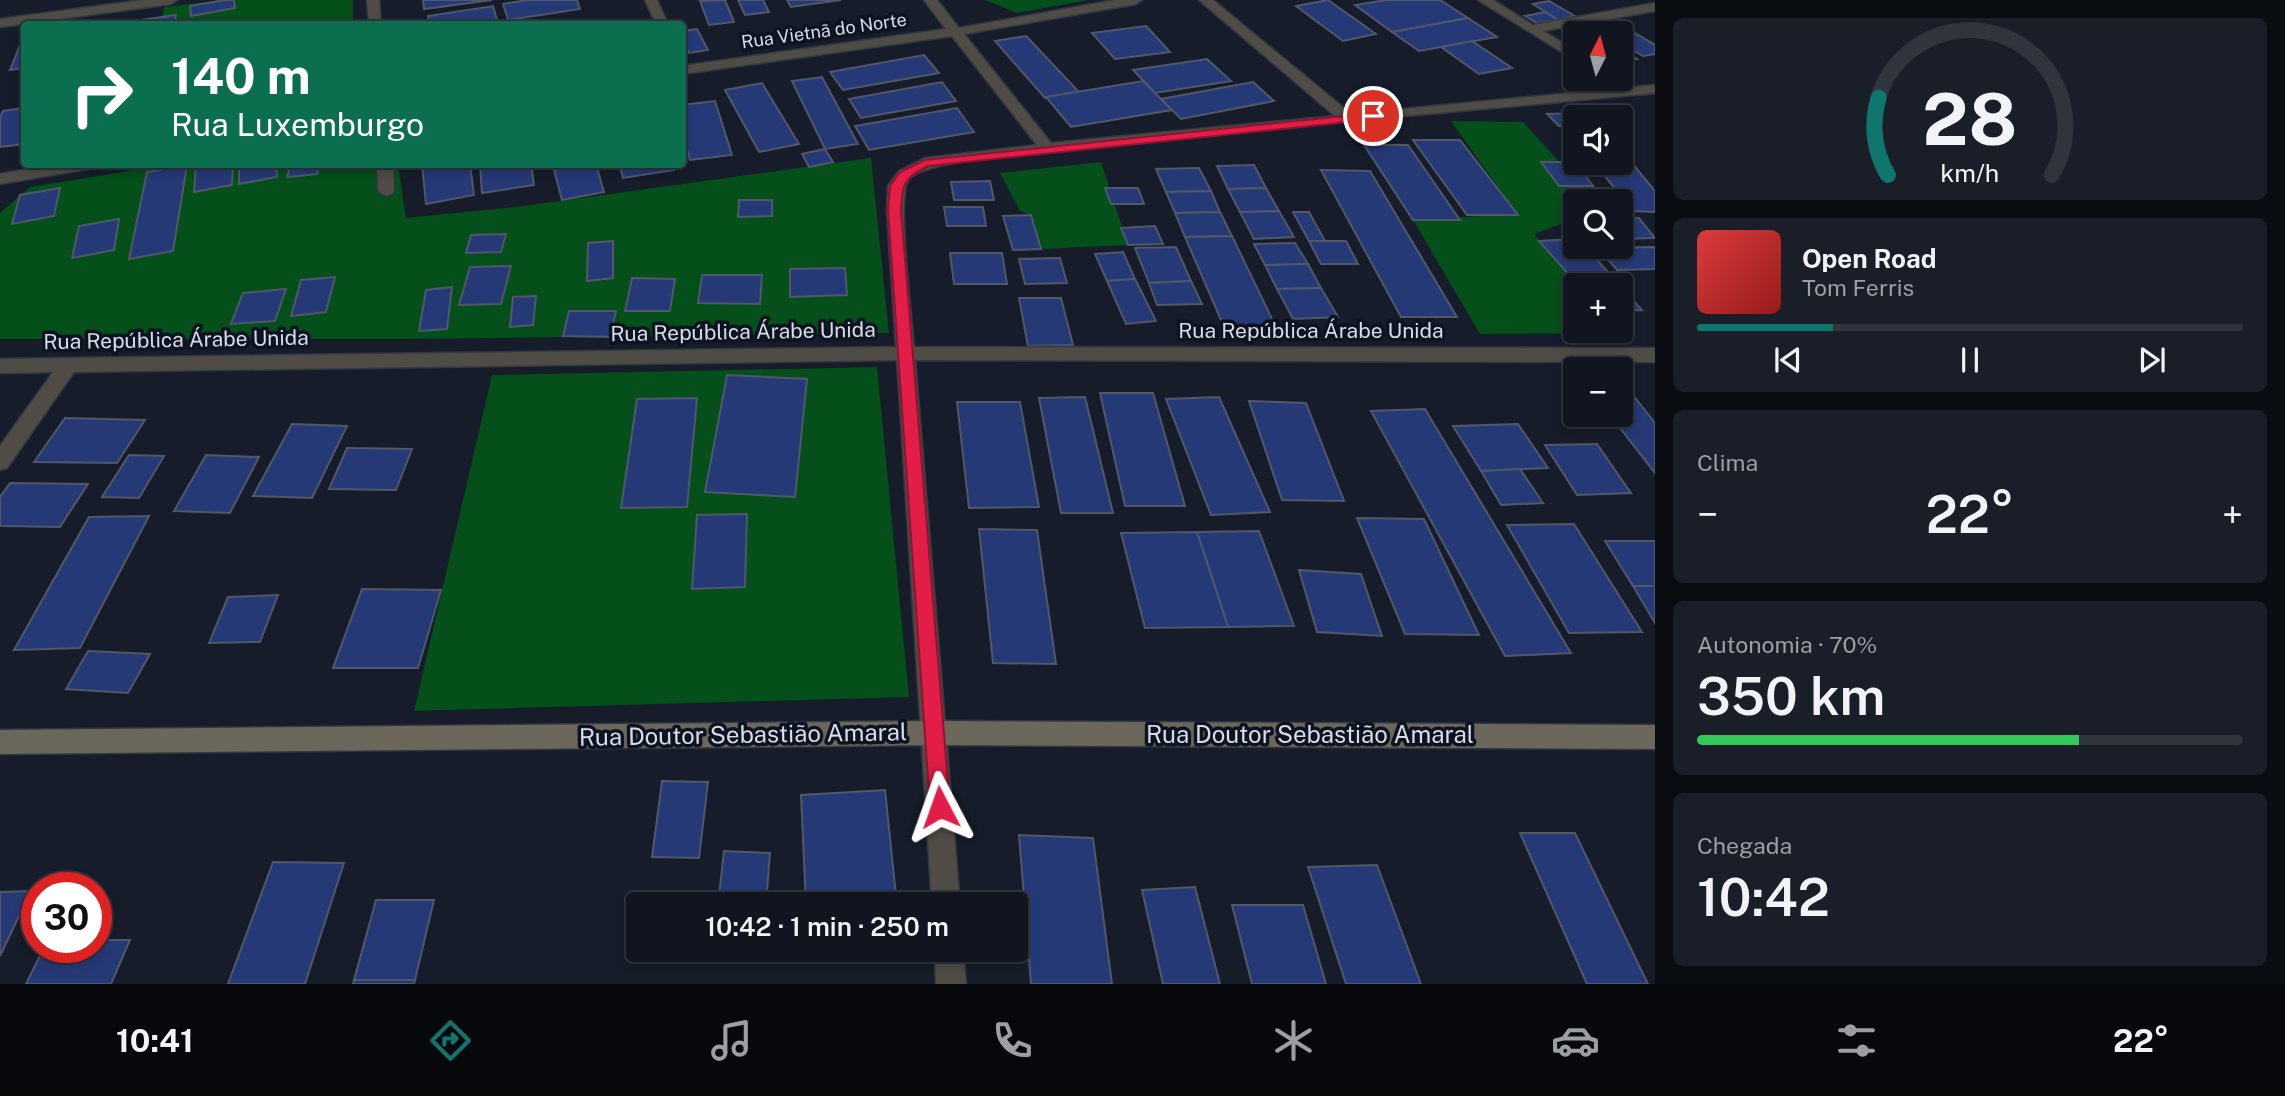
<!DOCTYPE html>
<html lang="pt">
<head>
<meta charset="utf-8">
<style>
	body { margin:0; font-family:"Public Sans",sans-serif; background:#191e28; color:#f1f3f6; height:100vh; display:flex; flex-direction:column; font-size:26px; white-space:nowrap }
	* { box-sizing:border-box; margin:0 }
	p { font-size:23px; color:#9c9fa4 }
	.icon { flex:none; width:38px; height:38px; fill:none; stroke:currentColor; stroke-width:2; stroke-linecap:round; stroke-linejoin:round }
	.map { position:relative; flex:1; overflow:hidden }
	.drawer { display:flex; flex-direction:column; gap:18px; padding:18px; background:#090c11; width:630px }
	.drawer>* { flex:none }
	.top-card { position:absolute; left:21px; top:21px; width:665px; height:147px; border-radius:7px; box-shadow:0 4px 10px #0003,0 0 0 2px #30343d; background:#0b6e4f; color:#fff; overflow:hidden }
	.needle { width:46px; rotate:6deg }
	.tools { position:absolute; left:1563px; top:21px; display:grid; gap:14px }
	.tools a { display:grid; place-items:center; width:70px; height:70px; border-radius:7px; background:#10151f; box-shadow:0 4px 10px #0003,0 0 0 2px #30343d; font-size:35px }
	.speed { position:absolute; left:21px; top:872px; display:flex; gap:14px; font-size:35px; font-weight:700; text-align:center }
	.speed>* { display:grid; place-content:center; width:91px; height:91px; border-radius:50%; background:#10151f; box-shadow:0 4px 10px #0003,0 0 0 2px #30343d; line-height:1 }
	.speed .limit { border:10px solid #d22; background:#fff; color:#111 }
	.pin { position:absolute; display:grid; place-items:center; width:60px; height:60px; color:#fff; margin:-30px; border:4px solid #fff; border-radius:50%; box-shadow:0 2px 7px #0007 }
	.me { position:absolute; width:77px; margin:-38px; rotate:356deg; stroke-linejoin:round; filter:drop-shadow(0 0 5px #0008) }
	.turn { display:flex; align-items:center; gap:24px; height:147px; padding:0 35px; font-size:32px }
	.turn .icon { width:91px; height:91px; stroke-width:2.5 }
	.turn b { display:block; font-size:49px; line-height:60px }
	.big { font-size:52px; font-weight:600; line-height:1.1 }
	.drawer .widget { flex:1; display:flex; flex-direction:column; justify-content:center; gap:10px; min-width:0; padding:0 24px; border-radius:10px; background:#191e28 }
	.drawer .dial { align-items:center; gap:0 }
	.dial svg { height:182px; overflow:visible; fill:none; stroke:#30343d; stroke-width:7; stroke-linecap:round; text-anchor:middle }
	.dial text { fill:#f1f3f6; stroke:none }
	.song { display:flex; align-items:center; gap:21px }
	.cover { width:84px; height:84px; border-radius:10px; background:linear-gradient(135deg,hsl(0 70% 55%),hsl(0 70% 35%)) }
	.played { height:7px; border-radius:4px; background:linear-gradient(90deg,#0f766e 25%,#30343d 25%) }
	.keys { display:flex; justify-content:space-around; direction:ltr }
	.heat { display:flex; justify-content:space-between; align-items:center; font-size:38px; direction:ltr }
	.charge { height:10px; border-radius:5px; background:linear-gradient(90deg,#34c759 70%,#30343d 0) }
	.trip { position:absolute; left:626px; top:892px; width:402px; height:70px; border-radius:7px; background:#10151f; box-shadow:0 4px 10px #0003,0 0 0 2px #30343d; font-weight:600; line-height:70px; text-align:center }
	.menu { display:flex; height:112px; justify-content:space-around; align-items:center; background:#06080c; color:#9c9fa4 }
	.menu .icon { width:49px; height:49px }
	.menu .current { color:#0f766e }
	.menu b { font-size:32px; color:#f1f3f6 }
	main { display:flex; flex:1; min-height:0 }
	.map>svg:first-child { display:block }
	.forest { fill:#044f1a }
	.building { fill:#263977; stroke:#505768; stroke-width:2 }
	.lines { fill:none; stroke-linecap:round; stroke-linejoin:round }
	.street-casing { stroke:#313743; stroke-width:3 }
	.secondary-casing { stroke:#313743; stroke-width:3 }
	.street { fill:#4f4c45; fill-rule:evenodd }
	.secondary { fill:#6c675b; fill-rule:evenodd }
	.route { fill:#e11d48; stroke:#92132f; stroke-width:2 }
	.labels { text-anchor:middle; stroke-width:7; stroke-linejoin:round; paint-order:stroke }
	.far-street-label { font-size:18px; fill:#d8dce6; stroke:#0d1320 }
	.street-label { font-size:21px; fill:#d8dce6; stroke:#0d1320 }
	.near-street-label { font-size:24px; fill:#d8dce6; stroke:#0d1320 }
</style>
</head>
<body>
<main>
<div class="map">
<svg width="1655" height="984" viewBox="0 0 1655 984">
	<rect width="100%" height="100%" fill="#161c29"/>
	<g class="forest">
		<polygon points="222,0 353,0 353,24 161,24 164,7"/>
		<polygon points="985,0 1089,0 1017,13"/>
		<polygon points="1451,121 1523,122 1595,201 1575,201 1575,219 1534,234 1576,285 1575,331 1615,333 1480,334 1413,220 1517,214"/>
		<polygon points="871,158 889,333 406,339 0,339 0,213 30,187 166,165 398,165 406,218 524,206"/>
		<polygon points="1101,162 1128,245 1041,249 1031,215 1020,211 1000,173"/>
		<polygon points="877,367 909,697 414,711 492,375"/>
	</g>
	<g class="building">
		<polygon points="225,0 234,0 235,8 191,16 190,6"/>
		<polygon points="423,0 492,0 424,9"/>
		<polygon points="527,0 577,0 580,9 508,20 503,4"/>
		<polygon points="725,0 734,22 709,25 700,1"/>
		<polygon points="738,0 763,0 769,12 745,15"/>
		<polygon points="787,0 841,0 791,7"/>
		<polygon points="1328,0 1376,34 1343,41 1296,6"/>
		<polygon points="1386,0 1440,0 1468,18 1392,32 1355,5"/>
		<polygon points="1549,1 1575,16 1558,20 1533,4"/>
		<polygon points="493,6 497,20 470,24 429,24 428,16"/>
		<polygon points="1545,12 1558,20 1537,23 1525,16"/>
		<polygon points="176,15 174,24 140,24 141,20"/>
		<polygon points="1468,18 1497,37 1419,51 1392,32"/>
		<polygon points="1618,23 1655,45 1655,54 1643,56 1620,43 1620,33 1605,33 1595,27"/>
		<polygon points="1146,26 1170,52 1115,59 1092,33"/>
		<polygon points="697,29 708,50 689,53 682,40 682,31"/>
		<polygon points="24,35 24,68 10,70"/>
		<polygon points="1026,36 1079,92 1045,98 995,41"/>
		<polygon points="1472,41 1512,68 1479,74 1441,47"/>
		<polygon points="1620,49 1637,59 1620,62"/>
		<polygon points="924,55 939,73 843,90 830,72"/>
		<polygon points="1207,59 1231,81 1155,93 1133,70"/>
		<polygon points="822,77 858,144 825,149 792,81"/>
		<polygon points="1143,81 1172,110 1071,127 1046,97"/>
		<polygon points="942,82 956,101 861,118 849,99"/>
		<polygon points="1253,82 1274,101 1181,119 1161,99"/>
		<polygon points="762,83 799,144 759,152 725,90"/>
		<polygon points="715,101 732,155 690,160 682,131 682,105"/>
		<polygon points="24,108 24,144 0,147 0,117 3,111"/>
		<polygon points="957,108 974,132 869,150 855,126"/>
		<polygon points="1578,113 1582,117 1575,117 1575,126 1559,126 1547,114"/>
		<polygon points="1413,140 1460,140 1518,215 1467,215"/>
		<polygon points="1364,145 1408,145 1460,220 1413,220"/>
		<polygon points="825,149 833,162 809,167 802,154"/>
		<polygon points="1620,153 1624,153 1655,191 1655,212 1633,211 1594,163 1620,163"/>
		<polygon points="1541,162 1575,162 1593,186 1559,186"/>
		<polygon points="233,164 232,185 194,192 196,165"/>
		<polygon points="239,164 276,164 277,177 239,184"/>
		<polygon points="291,164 320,164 317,174 287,177"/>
		<polygon points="422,164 470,164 474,195 426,204"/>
		<polygon points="480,164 531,164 534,185 482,193"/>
		<polygon points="585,164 596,164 604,192 562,200 554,170"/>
		<polygon points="619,164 672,164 674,170 623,178"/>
		<polygon points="187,165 173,251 129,259 147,172"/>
		<polygon points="1254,165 1266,188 1228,189 1217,166"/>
		<polygon points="1199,168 1211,191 1166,192 1156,169"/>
		<polygon points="1321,170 1370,171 1457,317 1401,317"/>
		<polygon points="990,181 994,200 954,200 951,182"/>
		<polygon points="60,188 54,216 12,224 20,195"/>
		<polygon points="1105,188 1138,188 1144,204 1111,204"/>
		<polygon points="1266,188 1279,211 1240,212 1228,189"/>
		<polygon points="1211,191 1220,212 1175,213 1166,192"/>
		<polygon points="739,200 772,200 772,216 738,217"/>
		<polygon points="944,207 983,207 986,226 947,226"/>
		<polygon points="1279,211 1294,237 1254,239 1240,212"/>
		<polygon points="1220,212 1232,236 1185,237 1175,213"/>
		<polygon points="1293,212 1309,212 1325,241 1309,241"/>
		<polygon points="1031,215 1041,249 1013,250 1003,216"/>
		<polygon points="1620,218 1639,218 1655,238 1620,239"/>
		<polygon points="119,219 114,250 72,258 79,226"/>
		<polygon points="1155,226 1163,244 1128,245 1121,228"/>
		<polygon points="506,234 501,252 466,253 471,235"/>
		<polygon points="1232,236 1275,325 1224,327 1185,237"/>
		<polygon points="1575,239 1575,247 1585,247 1620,285 1578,285 1539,241"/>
		<polygon points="613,241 613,278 587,281 588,243"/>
		<polygon points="1309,241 1346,241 1358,264 1321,264"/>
		<polygon points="1295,243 1308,264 1265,265 1254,244"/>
		<polygon points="1176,247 1191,281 1149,283 1135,248"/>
		<polygon points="1655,247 1655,269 1617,270 1598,248"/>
		<polygon points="1123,252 1135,279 1107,281 1095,254"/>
		<polygon points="950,253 1002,253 1007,284 954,284"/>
		<polygon points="1060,258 1067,283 1025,284 1019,259"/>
		<polygon points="1308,264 1321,288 1277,289 1265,265"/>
		<polygon points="511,266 501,304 459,305 470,267"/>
		<polygon points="845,268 847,295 790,297 790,269"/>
		<polygon points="702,275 762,275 760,304 698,303"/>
		<polygon points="335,277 326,312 291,316 301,280"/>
		<polygon points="632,278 675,279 670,311 625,311"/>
		<polygon points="1135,279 1156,321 1126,324 1107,281"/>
		<polygon points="1191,281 1202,304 1157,305 1149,283"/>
		<polygon points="1620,286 1642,310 1620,311"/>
		<polygon points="452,287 447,329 419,331 426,290"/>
		<polygon points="1321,288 1338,317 1293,319 1277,289"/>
		<polygon points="286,289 275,321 231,324 243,293"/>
		<polygon points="536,296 533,325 510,327 513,297"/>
		<polygon points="1019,298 1061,298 1073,345 1028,346"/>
		<polygon points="569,311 616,311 610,337 563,336"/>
		<polygon points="727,375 807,379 795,497 705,492"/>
		<polygon points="1100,393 1153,393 1185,506 1125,506"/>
		<polygon points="1633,395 1655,423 1655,473 1610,415 1620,415 1620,396"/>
		<polygon points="1085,397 1113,513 1061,513 1039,398"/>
		<polygon points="1219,397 1270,512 1211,515 1166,399"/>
		<polygon points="697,398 687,507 621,508 637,399"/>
		<polygon points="1249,401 1306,403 1344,501 1282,500"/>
		<polygon points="957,402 1020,402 1039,507 969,508"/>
		<polygon points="1425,409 1571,653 1505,656 1371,411"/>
		<polygon points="65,418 145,420 117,463 34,462"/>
		<polygon points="292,424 347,426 312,498 253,496"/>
		<polygon points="1518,424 1548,468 1481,471 1453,426"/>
		<polygon points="1597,444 1631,493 1577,495 1545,445"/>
		<polygon points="347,448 412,449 396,490 329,489"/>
		<polygon points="129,455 164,456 139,498 102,497"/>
		<polygon points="206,455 259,457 230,513 174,511"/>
		<polygon points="1520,469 1543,503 1501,505 1481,471"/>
		<polygon points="10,483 88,484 60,527 0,526 0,497"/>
		<polygon points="747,514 745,587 692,589 697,515"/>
		<polygon points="149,516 80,648 14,650 89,517"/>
		<polygon points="1357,518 1424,519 1479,635 1405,634"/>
		<polygon points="1574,524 1642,632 1569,633 1507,525"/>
		<polygon points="979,529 1037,530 1056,664 993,663"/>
		<polygon points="1259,531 1294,626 1228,627 1197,532"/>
		<polygon points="1197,532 1228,627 1145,628 1121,533"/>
		<polygon points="1605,541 1655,541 1655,586 1633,586"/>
		<polygon points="1299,570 1361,574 1382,636 1317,632"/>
		<polygon points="1633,586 1655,586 1655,623"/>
		<polygon points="362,589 441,590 418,668 333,668"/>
		<polygon points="278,595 260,642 209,643 228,597"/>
		<polygon points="88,651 150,654 128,693 66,689"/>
		<polygon points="662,781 708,782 699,858 652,857"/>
		<polygon points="885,790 897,905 806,905 801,795"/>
		<polygon points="1520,833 1575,833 1648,984 1587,984"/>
		<polygon points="1019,835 1093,838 1112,984 1031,984"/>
		<polygon points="724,851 770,853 766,905 718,905"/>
		<polygon points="273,862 344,863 305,984 228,984"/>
		<polygon points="1377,865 1421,984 1346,984 1308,867"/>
		<polygon points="1195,887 1220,984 1163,984 1142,890"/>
		<polygon points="31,891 0,956 0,892"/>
		<polygon points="376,900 434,900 415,980 354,980"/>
		<polygon points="1232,905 1303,905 1326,984 1252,984"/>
		<polygon points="96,940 130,940 111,984 26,984 44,947 96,947"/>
		<polygon points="354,980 415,980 414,984 353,984"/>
	</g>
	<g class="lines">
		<g class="street-casing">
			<g id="street">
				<polygon points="143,0 177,0 171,4 0,27 0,19"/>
				<polygon points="367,0 379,0 381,24 369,24"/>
				<polygon points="645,0 657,0 668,24 656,24"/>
				<path d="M924,0H937L959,28L1115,0H1142L1136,4L964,34L1051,143L1335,116L1199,0H1213L1351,114L1655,85V93C1451,113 1246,128 1042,153C1015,156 925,161 909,179C896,192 912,321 914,347L1655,348V362L915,360L960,905H932L897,360L74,372L7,468L0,470V446L53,372L0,373V359L896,347L887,210L888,186L899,171L925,158L1037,145L952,36L682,74V66L946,29Z"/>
				<polygon points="1478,0 1493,0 1533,25 1655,3 1655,11 1543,31 1575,50 1575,60"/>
				<polygon points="58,164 95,164 88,169 0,184 0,174"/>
				<polygon points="377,164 393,164 394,191 392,194 386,196 378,191"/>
				<polygon points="935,950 963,950 966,984 936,984"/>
			</g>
		</g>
		<g class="secondary-casing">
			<polygon id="secondary" points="935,721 1655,725 1655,749 935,745 0,754 0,730"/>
		</g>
		<use href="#street" class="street"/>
		<use href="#secondary" class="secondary"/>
	</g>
	<path class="route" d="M1373,113L1377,114V119L928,166C903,179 903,182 901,210L950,807L947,814L940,817L933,814L930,807L888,210L890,186L900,172L925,160Z"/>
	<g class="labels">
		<g class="far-street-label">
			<text transform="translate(824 31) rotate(-8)" y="6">Rua Vietnã do Norte</text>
		</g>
		<g class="street-label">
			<text x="1311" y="338">Rua República Árabe Unida</text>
			<text transform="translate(743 332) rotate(-1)" y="7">Rua República Árabe Unida</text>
			<text transform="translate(176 340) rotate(-1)" y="7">Rua República Árabe Unida</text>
		</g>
		<g class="near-street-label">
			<text transform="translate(743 735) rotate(-1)" y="8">Rua Doutor Sebastião Amaral</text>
			<text x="1310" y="743">Rua Doutor Sebastião Amaral</text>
		</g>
	</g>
</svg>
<div class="tools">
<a><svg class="needle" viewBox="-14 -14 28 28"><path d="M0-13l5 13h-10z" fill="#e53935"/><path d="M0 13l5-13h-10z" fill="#9c9fa4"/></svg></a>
<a><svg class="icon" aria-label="sound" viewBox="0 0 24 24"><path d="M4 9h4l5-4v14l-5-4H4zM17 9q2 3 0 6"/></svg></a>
<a><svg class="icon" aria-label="search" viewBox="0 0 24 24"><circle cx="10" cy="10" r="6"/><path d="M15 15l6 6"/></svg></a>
<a>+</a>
<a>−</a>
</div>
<div class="speed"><div class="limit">30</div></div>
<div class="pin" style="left:1373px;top:116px;background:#d93025"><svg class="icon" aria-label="arrive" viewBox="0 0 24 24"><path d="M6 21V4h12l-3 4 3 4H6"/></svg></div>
<svg class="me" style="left:940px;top:807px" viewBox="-20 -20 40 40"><path d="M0-17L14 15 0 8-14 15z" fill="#e11d48" stroke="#fff" stroke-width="4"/></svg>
<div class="trip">10:42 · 1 min · 250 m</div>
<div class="top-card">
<div class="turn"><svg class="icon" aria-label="right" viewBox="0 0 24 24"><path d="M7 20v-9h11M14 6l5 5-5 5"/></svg><div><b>140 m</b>Rua Luxemburgo</div></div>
</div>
</div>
<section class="drawer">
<div class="widget dial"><svg viewBox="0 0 100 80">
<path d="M14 69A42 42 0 1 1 86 69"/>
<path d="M14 69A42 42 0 0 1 10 35" stroke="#0f766e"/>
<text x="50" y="56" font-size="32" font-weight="700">28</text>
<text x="50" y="72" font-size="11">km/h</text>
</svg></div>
<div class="widget">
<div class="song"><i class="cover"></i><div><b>Open Road</b><p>Tom Ferris</p></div></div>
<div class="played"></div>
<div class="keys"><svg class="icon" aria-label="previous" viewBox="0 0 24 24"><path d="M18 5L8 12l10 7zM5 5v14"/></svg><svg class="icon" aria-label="pause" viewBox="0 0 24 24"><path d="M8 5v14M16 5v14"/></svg><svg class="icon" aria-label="next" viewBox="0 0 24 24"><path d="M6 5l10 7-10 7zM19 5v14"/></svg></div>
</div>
<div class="widget"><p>Clima</p>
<div class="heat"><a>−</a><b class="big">22°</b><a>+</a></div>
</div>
<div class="widget"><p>Autonomia · 70%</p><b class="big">350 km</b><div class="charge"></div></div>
<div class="widget"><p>Chegada</p><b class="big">10:42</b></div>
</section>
</main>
<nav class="menu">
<b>10:41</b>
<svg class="icon current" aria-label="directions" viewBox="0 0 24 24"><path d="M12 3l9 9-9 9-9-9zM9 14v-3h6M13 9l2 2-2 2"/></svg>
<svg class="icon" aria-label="music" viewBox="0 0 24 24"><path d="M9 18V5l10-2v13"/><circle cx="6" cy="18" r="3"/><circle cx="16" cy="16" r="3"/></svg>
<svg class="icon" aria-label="phone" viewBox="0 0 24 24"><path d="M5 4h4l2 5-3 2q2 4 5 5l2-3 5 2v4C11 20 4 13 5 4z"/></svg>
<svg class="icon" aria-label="climate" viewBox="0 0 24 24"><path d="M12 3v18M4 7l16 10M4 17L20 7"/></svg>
<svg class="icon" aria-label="car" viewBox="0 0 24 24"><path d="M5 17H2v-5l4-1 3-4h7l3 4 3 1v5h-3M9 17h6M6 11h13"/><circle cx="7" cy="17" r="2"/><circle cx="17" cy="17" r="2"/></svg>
<svg class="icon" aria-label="filters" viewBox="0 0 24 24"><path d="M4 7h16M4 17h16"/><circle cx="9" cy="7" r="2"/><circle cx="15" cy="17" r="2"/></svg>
<b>22°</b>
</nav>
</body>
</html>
